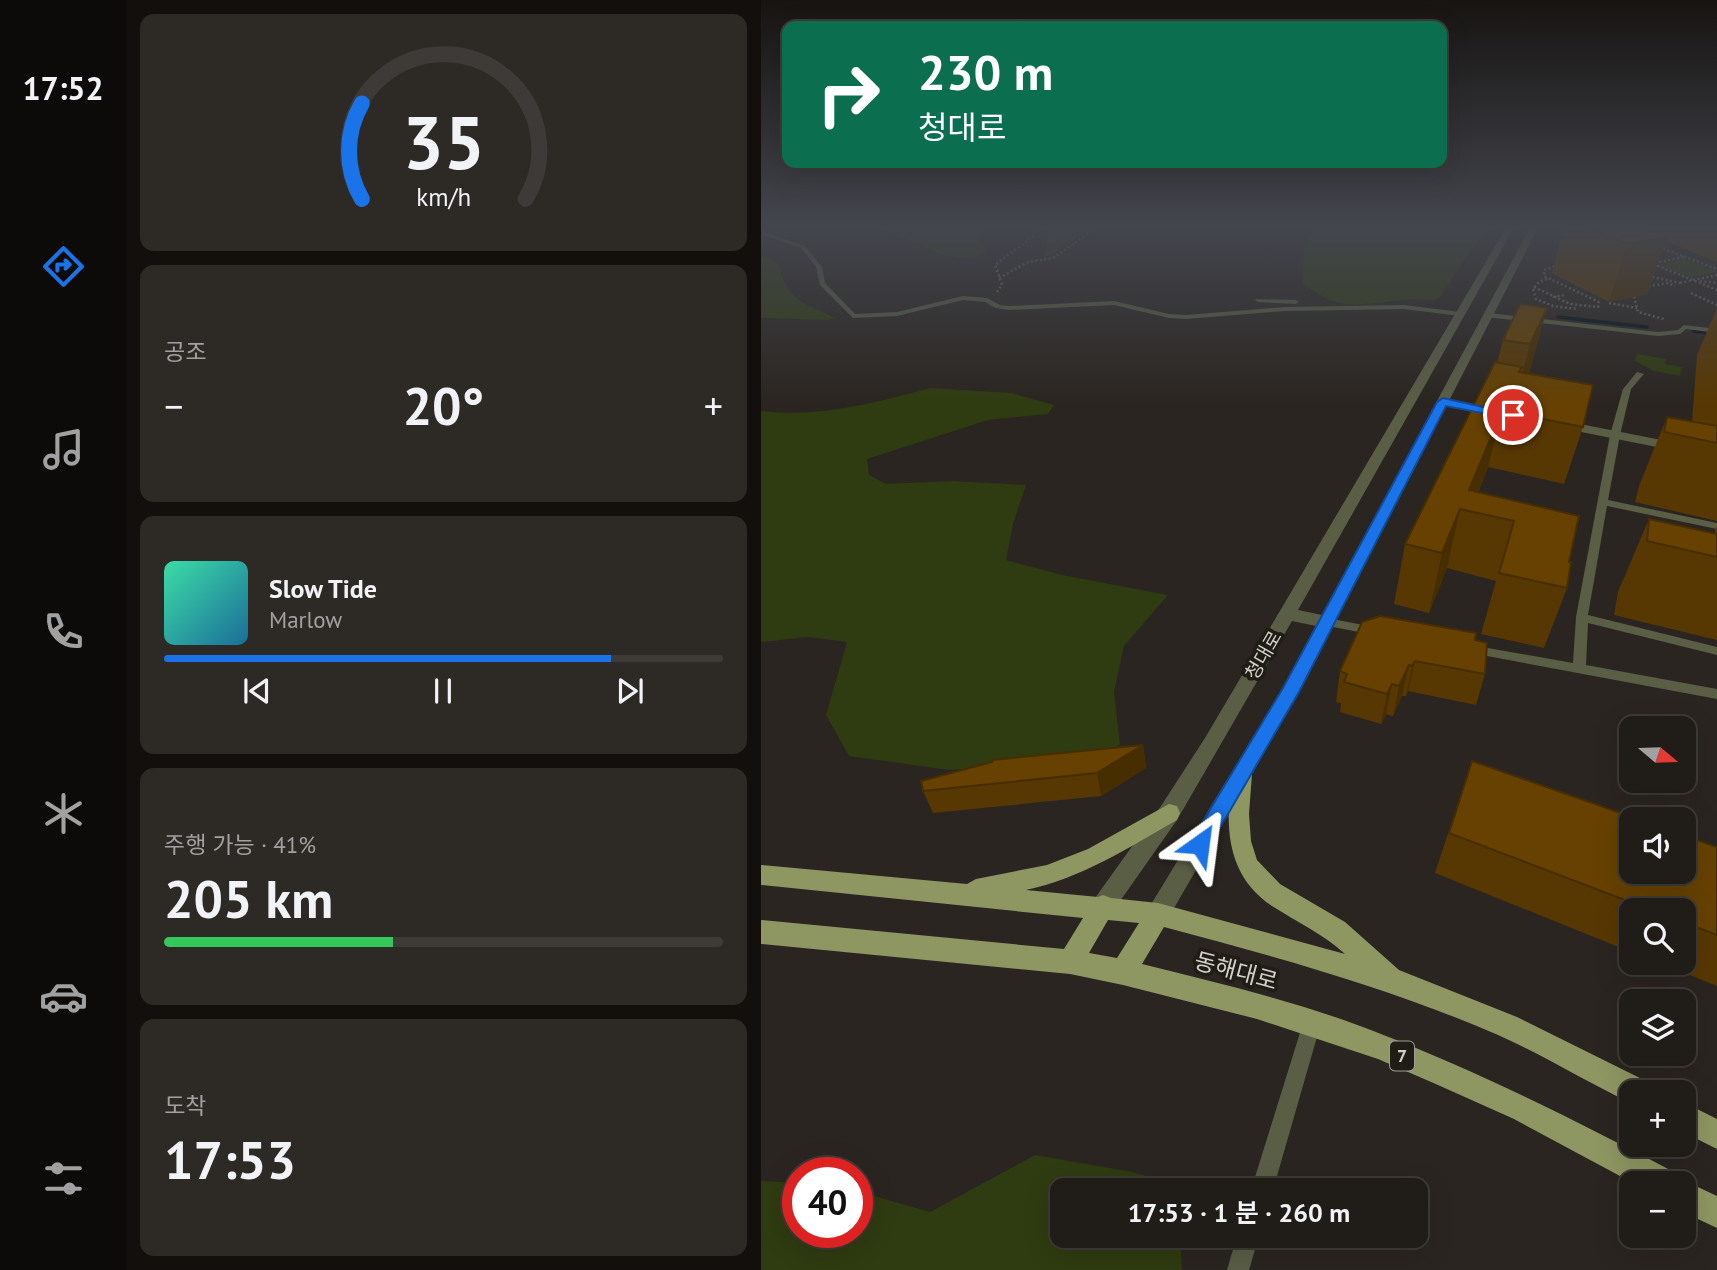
<!DOCTYPE html>
<html lang="ko">
<head>
<meta charset="utf-8">
<style>
	body { margin:0; font-family:"PT Sans","Noto Sans KR",sans-serif; background:#2d2925; color:#f1f3f6; height:100vh; display:flex; flex-direction:column; font-size:26px; white-space:nowrap }
	* { box-sizing:border-box; margin:0 }
	p { font-size:23px; color:#a2a1a2 }
	.icon { flex:none; width:38px; height:38px; fill:none; stroke:currentColor; stroke-width:2; stroke-linecap:round; stroke-linejoin:round }
	.map { position:relative; flex:1; overflow:hidden }
	.details { display:flex; flex-direction:column; gap:14px; padding:14px; background:#120f0d; width:635px }
	.details>* { flex:none }
	.banner { position:absolute; left:21px; top:21px; width:665px; height:147px; border-radius:14px; box-shadow:0 7px 28px #0002,0 0 0 2px #3d3a37; background:#0b6e4f; color:#fff; overflow:hidden }
	.needle { width:46px; rotate:109deg }
	.controls { position:absolute; left:858px; top:716px; display:grid; gap:14px }
	.controls a { display:grid; place-items:center; width:77px; height:77px; border-radius:14px; background:#201c18; box-shadow:0 7px 28px #0002,0 0 0 2px #3d3a37; font-size:35px }
	.speed { position:absolute; left:21px; top:1157px; display:flex; gap:14px; font-size:35px; font-weight:700; text-align:center }
	.speed>* { display:grid; place-content:center; width:91px; height:91px; border-radius:50%; background:#201c18; box-shadow:0 7px 28px #0002,0 0 0 2px #3d3a37; line-height:1 }
	.speed .limit { border:10px solid #d22; background:#fff; color:#111 }
	.pin { position:absolute; display:grid; place-items:center; width:60px; height:60px; color:#fff; margin:-30px; border:4px solid #fff; border-radius:50%; box-shadow:0 2px 7px #0007 }
	.me { position:absolute; width:77px; margin:-38px; rotate:31deg; stroke-linejoin:round; filter:drop-shadow(0 0 5px #0008) }
	.turn { display:flex; align-items:center; gap:24px; height:147px; padding:0 21px; font-size:32px }
	.turn .icon { width:91px; height:91px; stroke-width:2.5 }
	.turn b { display:block; font-size:49px; line-height:60px }
	.big { font-size:52px; font-weight:600; line-height:1.1 }
	.details .widget { flex:1; display:flex; flex-direction:column; justify-content:center; gap:10px; min-width:0; padding:0 24px; border-radius:14px; background:#2d2925 }
	.details .dial { align-items:center; gap:0 }
	.dial svg { height:182px; overflow:visible; fill:none; stroke:#3d3a37; stroke-width:7; stroke-linecap:round; text-anchor:middle }
	.dial text { fill:#f1f3f6; stroke:none }
	.song { display:flex; align-items:center; gap:21px }
	.cover { width:84px; height:84px; border-radius:10px; background:linear-gradient(135deg,hsl(160 70% 55%),hsl(200 70% 35%)) }
	.played { height:7px; border-radius:4px; background:linear-gradient(90deg,#1a73e8 80%,#3d3a37 80%) }
	.keys { display:flex; justify-content:space-around; direction:ltr }
	.heat { display:flex; justify-content:space-between; align-items:center; font-size:38px; direction:ltr }
	.charge { height:10px; border-radius:5px; background:linear-gradient(90deg,#34c759 41%,#3d3a37 0) }
	.trip { position:absolute; left:289px; top:1178px; width:378px; height:70px; border-radius:14px; background:#201c18; box-shadow:0 7px 28px #0002,0 0 0 2px #3d3a37; font-weight:600; line-height:70px; text-align:center }
	main { display:flex; flex:1; min-height:0 }
	.menu { display:flex; flex-direction:column; width:126px; justify-content:space-around; align-items:center; background:#0d0b0a; color:#a2a1a2 }
	.menu .icon { width:49px; height:49px }
	.menu .selected { color:#1a73e8 }
	.menu b { font-size:32px; color:#f1f3f6 }
	.map>svg:first-child { display:block }
	.green { fill:#2f3b10 }
	.lines { fill:none; stroke-linecap:round; stroke-linejoin:round }
	.stream { stroke:#001116; stroke-width:3.5 }
	.path { stroke:#6d6864; stroke-width:2.5; stroke-dasharray:2 2.5; stroke-linecap:butt }
	.service { fill:#5a5e45; fill-rule:evenodd }
	.minor { fill:#5a5e45; fill-rule:evenodd }
	.tertiary { fill:#5a5e45; fill-rule:evenodd }
	.primary { fill:#8e9662; fill-rule:evenodd }
	.wall { fill:#583802 }
	.shaded-wall { fill:#472e01 }
	.building { fill:#664102; stroke:#472e01; stroke-width:2 }
	.route { fill:#1a73e8; stroke:#114b97; stroke-width:2 }
	.labels { text-anchor:middle; stroke-width:7; stroke-linejoin:round; paint-order:stroke }
	.shield { fill:#201c16; stroke:#9e9b96; stroke-width:2 }
	.shield-label { font-size:18px; font-weight:bold; fill:#d4d1cd }
	.street-label { font-size:19px; fill:#d4d1cd; stroke:#201c16 }
	.near-street-label { font-size:23px; fill:#d4d1cd; stroke:#201c16 }
</style>
</head>
<body>
<main>
<nav class="menu">
<b>17:52</b>
<svg class="icon selected" aria-label="directions" viewBox="0 0 24 24"><path d="M12 3l9 9-9 9-9-9zM9 14v-3h6M13 9l2 2-2 2"/></svg>
<svg class="icon" aria-label="music" viewBox="0 0 24 24"><path d="M9 18V5l10-2v13"/><circle cx="6" cy="18" r="3"/><circle cx="16" cy="16" r="3"/></svg>
<svg class="icon" aria-label="phone" viewBox="0 0 24 24"><path d="M5 4h4l2 5-3 2q2 4 5 5l2-3 5 2v4C11 20 4 13 5 4z"/></svg>
<svg class="icon" aria-label="climate" viewBox="0 0 24 24"><path d="M12 3v18M4 7l16 10M4 17L20 7"/></svg>
<svg class="icon" aria-label="car" viewBox="0 0 24 24"><path d="M5 17H2v-5l4-1 3-4h7l3 4 3 1v5h-3M9 17h6M6 11h13"/><circle cx="7" cy="17" r="2"/><circle cx="17" cy="17" r="2"/></svg>
<svg class="icon" aria-label="filters" viewBox="0 0 24 24"><path d="M4 7h16M4 17h16"/><circle cx="9" cy="7" r="2"/><circle cx="15" cy="17" r="2"/></svg>
</nav>
<section class="details">
<div class="widget dial"><svg viewBox="0 0 100 80">
<path d="M14 69A42 42 0 1 1 86 69"/>
<path d="M14 69A42 42 0 0 1 14 27" stroke="#1a73e8"/>
<text x="50" y="56" font-size="32" font-weight="700">35</text>
<text x="50" y="72" font-size="11">km/h</text>
</svg></div>
<div class="widget"><p>공조</p>
<div class="heat"><a>−</a><b class="big">20°</b><a>+</a></div>
</div>
<div class="widget">
<div class="song"><i class="cover"></i><div><b>Slow Tide</b><p>Marlow</p></div></div>
<div class="played"></div>
<div class="keys"><svg class="icon" aria-label="previous" viewBox="0 0 24 24"><path d="M18 5L8 12l10 7zM5 5v14"/></svg><svg class="icon" aria-label="pause" viewBox="0 0 24 24"><path d="M8 5v14M16 5v14"/></svg><svg class="icon" aria-label="next" viewBox="0 0 24 24"><path d="M6 5l10 7-10 7zM19 5v14"/></svg></div>
</div>
<div class="widget"><p>주행 가능 · 41%</p><b class="big">205 km</b><div class="charge"></div></div>
<div class="widget"><p>도착</p><b class="big">17:53</b></div>
</section>
<div class="map">
<svg width="956" height="1270" viewBox="0 0 956 1270">
	<rect width="100%" height="100%" fill="#2a2520"/>
	<g class="green">
		<polygon points="115,226 221,226 216,238 226,250 212,259 182,255"/>
		<polygon points="279,226 344,226 330,229 283,258 288,232"/>
		<path d="M553,226H731L711,248L679,297L672,301C640,295 603,311 571,301C561,298 551,289 542,284L543,248Z"/>
		<path d="M0,255L18,264C26,303 44,302 74,318L66,320L0,318Z"/>
		<polygon points="923,259 956,271 956,272 931,278 897,265"/>
		<polygon points="876,354 905,359 904,364 921,367 919,376 893,371 874,361"/>
		<path d="M169,388L251,393L293,405L287,414L227,420L106,459L108,475L125,484L191,481L265,485L252,524L245,560L301,575L407,595L363,646L353,692L359,745L310,762L188,770L88,756L65,715L86,642L47,637L0,642V411C57,418 114,403 169,388Z"/>
		<polygon points="274,1155 372,1172 414,1185 415,1190 301,1190 301,1236 419,1236 421,1270 0,1270 0,1181 37,1183 37,1232 96,1232 96,1191 169,1212"/>
	</g>
	<g class="lines">
		<g class="stream">
			<polyline points="797,317 886,327"/>
			<polyline points="933,331 956,334"/>
		</g>
		<g class="path">
			<polyline points="805,239 801,236 801,230 819,226"/>
			<polyline points="898,247 956,269"/>
			<polyline points="894,263 923,257"/>
			<polyline points="892,264 956,290"/>
			<polyline points="798,265 783,270 783,276 838,302"/>
			<polyline points="887,276 919,283"/>
			<polyline points="238,278 267,262 292,258 334,229 349,226"/>
			<polyline points="786,279 778,282 772,289 775,299 792,306 816,309"/>
			<polyline points="939,281 956,283"/>
			<polyline points="919,283 956,275"/>
			<polyline points="773,287 809,304 837,307 838,302"/>
			<polyline points="883,287 907,283 914,286"/>
			<polyline points="236,292 241,285 234,265 272,236 272,231 262,226"/>
			<polyline points="872,292 877,312 903,319"/>
			<polyline points="930,293 956,305"/>
			<polyline points="792,297 805,295"/>
			<polyline points="848,303 876,308"/>
		</g>
		<g class="service">
			<polygon points="0,226 6,233 44,246 61,267 64,283 94,314 136,312 202,296 226,298 239,305 248,306 353,301 408,314 425,315 524,307 643,305 699,312 703,314 699,316 643,309 524,311 425,319 408,318 353,305 248,310 235,308 224,302 202,300 136,316 92,318 59,285 55,267 40,248 2,235"/>
			<polygon points="495,299 535,300 538,302 535,304 497,302 494,300"/>
			<polygon points="728,313 897,332 917,330 923,325 956,329 956,333 925,329 919,334 897,336 725,317 725,313"/>
			<polygon points="876,372 883,374 870,389 859,435 847,500 956,523 956,529 846,506 827,615 956,647 956,655 827,623 825,665 956,689 956,699 710,653 704,649 710,645 812,663 815,617 849,435 862,389"/>
			<polygon points="566,618 613,627 619,631 613,635 562,625 560,622 562,619"/>
			<polygon points="551,1014 558,1016 560,1023 512,1190 490,1190 542,1023 544,1016"/>
			<polygon points="476,1236 498,1236 488,1270 466,1270"/>
		</g>
		<g class="minor">
			<polygon points="682,398 733,408 739,412 733,416 678,405 678,399"/>
			<polygon points="799,420 956,451 956,459 795,427 795,421"/>
		</g>
		<polygon class="tertiary" points="746,226 754,226 537,610 561,615 770,226 778,226 538,692 405,922 397,925 389,922 385,914 389,906 522,688 555,626 531,621 416,820 350,914 342,917 334,914 330,906 334,898 400,806 444,738"/>
		<g class="primary">
			<path d="M481,766L488,768L491,774L488,814L490,841L496,860L519,884L584,922L638,970L756,1017L887,1082L891,1092H870V1103C825,1082 782,1055 737,1035C629,988 516,957 403,927L381,964C461,984 543,1003 620,1034C721,1073 817,1122 913,1172L917,1182L922,1180L956,1196V1228L922,1212V1183H872L753,1119L677,1085L617,1059L496,1019L362,985L309,974L0,944V920L303,949L322,918L0,885V865L206,884L215,879L286,865L327,849L408,804L416,806L419,813L416,820C367,848 321,878 265,890L337,897L342,895L350,898L397,903L584,954C562,934 536,922 511,906C464,875 464,824 471,774L474,768ZM347,920L378,923L356,958L328,953Z"/>
			<polygon points="922,1102 956,1119 956,1149 922,1132"/>
		</g>
	</g>
	<g class="wall">
		<polygon points="803,226 956,226 956,262 905,241 886,294 848,302 791,273"/>
		<polygon points="786,308 768,374 822,427 803,484 727,467 717,493 808,562 806,588 783,648 720,634 735,581 686,568 668,613 633,604 644,544 736,363 742,340"/>
		<polygon points="956,308 956,521 874,502 878,486 906,417 931,422 936,355"/>
		<polygon points="888,519 953,533 956,526 956,640 853,615 857,592"/>
		<polygon points="714,640 724,674 715,705 647,691 645,696 641,696 632,716 625,714 620,724 579,712 580,703 575,702 579,671"/>
		<polygon points="382,745 385,768 340,796 172,813 162,791"/>
		<polygon points="711,761 956,847 956,986 897,962 922,962 922,910 870,910 870,952 674,873"/>
	</g>
	<g class="shaded-wall">
		<polygon points="906,237 886,294 848,302 866,244"/>
		<polygon points="786,308 769,370 752,409 769,344"/>
		<polygon points="741,411 727,467 709,511 708,490"/>
		<polygon points="699,509 686,568 668,613 681,553"/>
		<polygon points="654,661 647,691 645,696 651,666"/>
		<polygon points="648,665 641,696 632,716 638,686"/>
		<polygon points="631,684 625,714 620,724 626,694"/>
		<polygon points="382,745 385,768 340,796 336,773"/>
	</g>
	<g class="building">
		<polygon points="824,226 879,226 906,237 866,244"/>
		<polygon points="759,304 786,308 769,344 742,340"/>
		<polygon points="734,362 761,367 758,372 832,385 822,427 741,411 708,490 818,516 808,562 810,562 806,588 738,573 753,521 699,509 681,553 644,544"/>
		<polygon points="906,417 956,426 956,443 903,432"/>
		<polygon points="888,519 956,534 956,557 886,541"/>
		<polygon points="619,616 715,633 714,640 726,643 724,674 654,661 651,666 648,665 638,686 631,684 626,694 583,682 586,674 579,671 601,622"/>
		<polygon points="382,745 336,773 162,791 160,781 231,762 231,760"/>
		<polygon points="711,761 877,819 870,819 870,872 922,872 922,835 956,847 956,935 922,922 922,910 890,910 688,833"/>
	</g>
	<linearGradient id="sky" x2="0" y2="1"><stop stop-color="#171412"/><stop offset="0.56" stop-color="#44464e"/><stop offset="1" stop-color="#44464e" stop-opacity="0"/></linearGradient>
	<rect width="956" height="404" fill="url(#sky)"/>
	<polygon class="route" points="682,398 758,415 752,419 685,406 538,692 446,850 439,853 432,850 429,844 432,838 522,688 676,402"/>
	<g class="labels">
		<rect class="shield" x="629" y="1041.5" width="24" height="29" rx="5"/>
		<g class="shield-label">
			<text x="641" y="1062">7</text>
		</g>
		<g class="street-label">
			<text transform="translate(502 655) rotate(-60)" y="7">청대로</text>
		</g>
		<g class="near-street-label">
			<text transform="translate(475 971) rotate(15)" y="8">동해대로</text>
		</g>
	</g>
</svg>
<div class="controls">
<a><svg class="needle" viewBox="-14 -14 28 28"><path d="M0-13l5 13h-10z" fill="#e53935"/><path d="M0 13l5-13h-10z" fill="#a2a1a2"/></svg></a>
<a><svg class="icon" aria-label="sound" viewBox="0 0 24 24"><path d="M4 9h4l5-4v14l-5-4H4zM17 9q2 3 0 6"/></svg></a>
<a><svg class="icon" aria-label="search" viewBox="0 0 24 24"><circle cx="10" cy="10" r="6"/><path d="M15 15l6 6"/></svg></a>
<a><svg class="icon" aria-label="layers" viewBox="0 0 24 24"><path d="M12 4l9 5-9 5-9-5zM3 14l9 5 9-5"/></svg></a>
<a>+</a>
<a>−</a>
</div>
<div class="speed"><div class="limit">40</div></div>
<div class="pin" style="left:752px;top:415px;background:#d93025"><svg class="icon" aria-label="arrive" viewBox="0 0 24 24"><path d="M6 21V4h12l-3 4 3 4H6"/></svg></div>
<svg class="me" style="left:439px;top:844px" viewBox="-20 -20 40 40"><path d="M0-17L14 15 0 8-14 15z" fill="#1a73e8" stroke="#fff" stroke-width="4"/></svg>
<div class="trip">17:53 · 1 분 · 260 m</div>
<div class="banner">
<div class="turn"><svg class="icon" aria-label="right" viewBox="0 0 24 24"><path d="M7 20v-9h11M14 6l5 5-5 5"/></svg><div><b>230 m</b>청대로</div></div>
</div>
</div>
</main>
</body>
</html>
